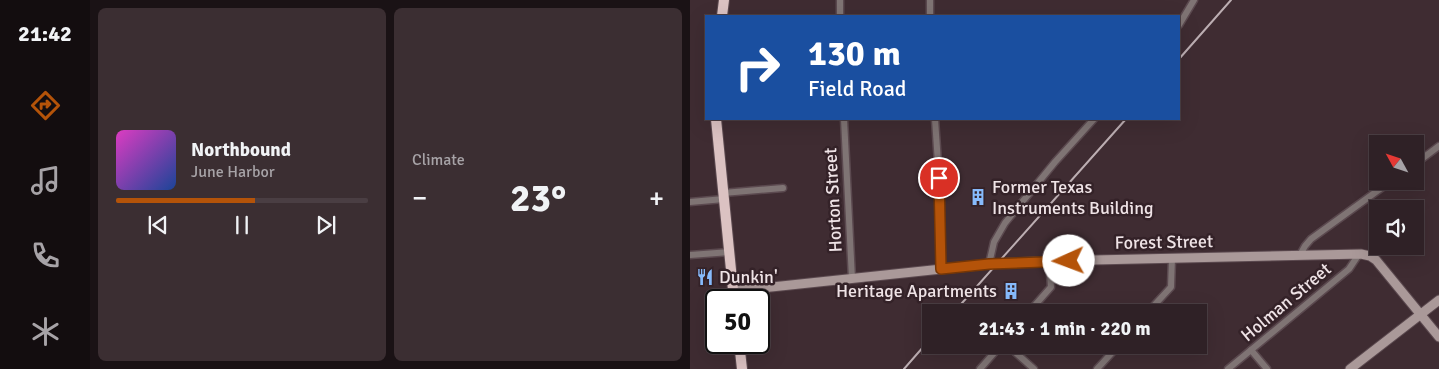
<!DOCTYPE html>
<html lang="en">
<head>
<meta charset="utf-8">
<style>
	body { margin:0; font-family:Signika,sans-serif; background:#3b2e32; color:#f1f3f6; height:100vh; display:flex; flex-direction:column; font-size:19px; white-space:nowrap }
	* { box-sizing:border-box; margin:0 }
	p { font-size:16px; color:#a7a3a7 }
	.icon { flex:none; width:28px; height:28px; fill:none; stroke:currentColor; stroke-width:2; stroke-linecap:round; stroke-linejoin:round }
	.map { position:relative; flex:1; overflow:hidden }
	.drawer { display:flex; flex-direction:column; gap:8px; padding:8px; background:#1a1215; width:600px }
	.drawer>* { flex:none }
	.hud { position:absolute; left:15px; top:15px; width:475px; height:105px; border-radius:0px; box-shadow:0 5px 20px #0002,0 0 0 1px #4a3e43; background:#1a4fa0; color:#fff; overflow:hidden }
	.needle { width:32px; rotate:310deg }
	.buttons { position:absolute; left:679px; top:135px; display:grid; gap:10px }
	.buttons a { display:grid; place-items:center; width:55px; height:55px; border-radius:0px; background:#2f2126; box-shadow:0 5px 20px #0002,0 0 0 1px #4a3e43; font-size:25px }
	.speed { position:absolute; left:15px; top:289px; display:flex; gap:10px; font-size:25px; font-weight:700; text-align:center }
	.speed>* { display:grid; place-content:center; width:65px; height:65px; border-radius:50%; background:#2f2126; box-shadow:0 5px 20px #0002,0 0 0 1px #4a3e43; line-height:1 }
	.speed .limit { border:2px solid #111; border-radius:8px; background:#fff; color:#111 }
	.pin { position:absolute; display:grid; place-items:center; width:42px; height:42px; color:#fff; margin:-21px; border:2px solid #fff; border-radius:50%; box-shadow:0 1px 5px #0007 }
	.me { position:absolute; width:55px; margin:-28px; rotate:268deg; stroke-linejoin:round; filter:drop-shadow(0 0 4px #0008) }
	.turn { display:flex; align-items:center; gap:18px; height:105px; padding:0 20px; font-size:22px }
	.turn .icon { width:65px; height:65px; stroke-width:2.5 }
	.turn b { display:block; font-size:35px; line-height:42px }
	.big { font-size:38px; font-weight:700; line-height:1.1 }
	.drawer .card { flex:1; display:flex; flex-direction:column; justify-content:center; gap:8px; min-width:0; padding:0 18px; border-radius:8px; background:#3b2e32 }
	.song { display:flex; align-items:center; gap:15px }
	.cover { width:60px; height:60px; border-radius:8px; background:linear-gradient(135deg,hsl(310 70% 55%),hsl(220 70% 35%)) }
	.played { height:5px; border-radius:2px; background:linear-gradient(90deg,#b45309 55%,#4a3e43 55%) }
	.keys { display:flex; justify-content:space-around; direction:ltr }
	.heat { display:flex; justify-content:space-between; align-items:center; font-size:28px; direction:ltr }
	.drawer .tiles { flex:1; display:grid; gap:8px; grid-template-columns:repeat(2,1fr) }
	.trip { position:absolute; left:232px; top:304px; width:285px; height:50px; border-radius:0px; background:#2f2126; box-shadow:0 5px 20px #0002,0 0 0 1px #4a3e43; font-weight:700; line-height:50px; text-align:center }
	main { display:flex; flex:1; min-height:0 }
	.tab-bar { display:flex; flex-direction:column; width:90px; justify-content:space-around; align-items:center; background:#130d0f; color:#a7a3a7 }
	.tab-bar .icon { width:35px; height:35px }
	.tab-bar .on { color:#b45309 }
	.tab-bar b { font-size:22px; color:#f1f3f6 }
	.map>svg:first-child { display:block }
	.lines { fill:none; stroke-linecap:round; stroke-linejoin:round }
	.minor-casing { stroke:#5b494f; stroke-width:9 }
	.secondary-casing { stroke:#5b494f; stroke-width:11 }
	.trunk-casing { stroke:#5b494f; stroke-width:12 }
	.minor { stroke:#7f7474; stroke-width:6 }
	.secondary { stroke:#a99; stroke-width:9 }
	.trunk { stroke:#dbc2c2; stroke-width:10 }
	.rail { stroke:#bcaeb2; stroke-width:2 }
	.route-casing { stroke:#753606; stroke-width:12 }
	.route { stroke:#b45309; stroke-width:9 }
	.labels { text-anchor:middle; stroke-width:5; stroke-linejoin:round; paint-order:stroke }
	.poi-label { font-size:18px; fill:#efe3e6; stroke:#342228; text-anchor:start }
	.street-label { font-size:18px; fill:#efe3e6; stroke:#342228 }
</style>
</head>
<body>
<main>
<nav class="tab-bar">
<b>21:42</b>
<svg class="icon on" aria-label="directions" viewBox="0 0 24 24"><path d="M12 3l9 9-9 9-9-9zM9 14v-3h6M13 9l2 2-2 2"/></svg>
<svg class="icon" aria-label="music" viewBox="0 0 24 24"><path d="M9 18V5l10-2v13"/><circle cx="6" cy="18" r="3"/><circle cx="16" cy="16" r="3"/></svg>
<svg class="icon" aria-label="phone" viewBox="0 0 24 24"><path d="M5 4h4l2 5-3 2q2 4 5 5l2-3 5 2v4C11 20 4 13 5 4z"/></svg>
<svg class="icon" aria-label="climate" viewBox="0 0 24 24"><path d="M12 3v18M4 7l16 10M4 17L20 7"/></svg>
</nav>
<section class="drawer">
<div class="tiles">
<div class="card">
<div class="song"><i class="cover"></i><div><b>Northbound</b><p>June Harbor</p></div></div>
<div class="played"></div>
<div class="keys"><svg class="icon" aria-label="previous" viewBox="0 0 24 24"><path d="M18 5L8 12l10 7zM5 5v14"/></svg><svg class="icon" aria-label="pause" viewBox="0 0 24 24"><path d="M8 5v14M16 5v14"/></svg><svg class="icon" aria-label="next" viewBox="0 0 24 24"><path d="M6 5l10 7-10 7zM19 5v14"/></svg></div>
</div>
<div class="card"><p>Climate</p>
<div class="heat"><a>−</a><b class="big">23°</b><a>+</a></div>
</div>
</div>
</section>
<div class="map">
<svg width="749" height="369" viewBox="0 0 749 369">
	<rect width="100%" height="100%" fill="#3f2c32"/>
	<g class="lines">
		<g class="minor-casing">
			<g id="minor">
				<polyline points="150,0 150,16"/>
				<polyline points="240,0 240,16"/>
				<polyline points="489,25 504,0"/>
				<polyline points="154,119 162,279"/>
				<polyline points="245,119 249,178 251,269"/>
				<polyline points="725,164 749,146"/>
				<polyline points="33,193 93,188"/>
				<polyline points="0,202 34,199"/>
				<polyline points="0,255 40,252"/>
				<polyline points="610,255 615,246 621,239 701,181"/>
				<polyline points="299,264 304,242 315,223 365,162 404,119"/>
				<polyline points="339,312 361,287 359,261"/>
				<polyline points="458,312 481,287 482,258"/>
				<polyline points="317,345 344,369"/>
				<polyline points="561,350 577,369"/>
				<polyline points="290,369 311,345"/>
				<polyline points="407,369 429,345"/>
				<polyline points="538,369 659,269 669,254"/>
			</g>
		</g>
		<g class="secondary-casing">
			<g id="secondary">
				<polyline points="43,291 299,264 359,261 671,254 680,256 686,260 749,337"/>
				<polyline points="660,369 749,300"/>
			</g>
		</g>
		<g class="trunk-casing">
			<g id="trunk">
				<polyline points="32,16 34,0"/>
				<polyline points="26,119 44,300"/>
				<polyline points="49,342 52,369"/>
			</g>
		</g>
		<use href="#minor" class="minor"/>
		<use href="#secondary" class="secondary"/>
		<use href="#trunk" class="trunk"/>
		<g class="rail">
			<polyline points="489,59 541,0"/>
			<polyline points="264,312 436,119"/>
			<polyline points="214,369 241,338"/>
		</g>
	</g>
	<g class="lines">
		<g class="route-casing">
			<polyline id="route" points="249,178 251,269 299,264 379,261"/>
		</g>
		<use href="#route" class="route"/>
	</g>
	<defs>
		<g id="building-bare" transform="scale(1.35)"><path d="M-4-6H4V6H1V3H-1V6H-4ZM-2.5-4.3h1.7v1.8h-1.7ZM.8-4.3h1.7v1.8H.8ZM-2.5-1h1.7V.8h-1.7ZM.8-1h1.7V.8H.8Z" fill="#87bbfc" stroke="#342228" stroke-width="2.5" paint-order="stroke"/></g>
		<g id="restaurant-bare" transform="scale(1.35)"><path d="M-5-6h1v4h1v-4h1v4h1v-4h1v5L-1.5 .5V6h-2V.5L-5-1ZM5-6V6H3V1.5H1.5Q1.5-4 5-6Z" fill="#87bbfc" stroke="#342228" stroke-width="2.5" paint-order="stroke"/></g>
	</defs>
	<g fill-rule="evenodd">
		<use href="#building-bare" x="288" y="197"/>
		<use href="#restaurant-bare" x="15" y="277"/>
		<use href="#building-bare" x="321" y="291"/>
	</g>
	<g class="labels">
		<g class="poi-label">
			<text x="302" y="193">Former Texas<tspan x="302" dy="21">Instruments Building</tspan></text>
			<text x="29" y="283">Dunkin'</text>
			<text x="307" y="297" text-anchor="end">Heritage Apartments</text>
		</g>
		<g class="street-label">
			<text transform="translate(143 200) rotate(-93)" y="6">Horton Street</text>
			<text transform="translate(474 242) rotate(-1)" y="6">Forest Street</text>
			<text transform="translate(596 302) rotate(-40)" y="6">Holman Street</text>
		</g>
	</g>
</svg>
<div class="buttons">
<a><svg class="needle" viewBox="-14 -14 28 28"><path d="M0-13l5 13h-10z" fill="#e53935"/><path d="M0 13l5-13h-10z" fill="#a7a3a7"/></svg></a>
<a><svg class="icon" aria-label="sound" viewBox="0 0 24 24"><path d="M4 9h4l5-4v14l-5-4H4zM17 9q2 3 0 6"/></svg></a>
</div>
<div class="speed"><div class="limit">50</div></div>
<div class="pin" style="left:249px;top:178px;background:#d93025"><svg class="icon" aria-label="arrive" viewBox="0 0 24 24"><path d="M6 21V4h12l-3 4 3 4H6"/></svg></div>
<svg class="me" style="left:379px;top:261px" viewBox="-20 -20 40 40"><circle r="19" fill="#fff"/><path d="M0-13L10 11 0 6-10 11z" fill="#b45309"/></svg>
<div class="trip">21:43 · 1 min · 220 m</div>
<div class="hud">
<div class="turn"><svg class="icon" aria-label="right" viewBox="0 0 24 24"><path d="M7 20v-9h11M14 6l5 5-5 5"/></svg><div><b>130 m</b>Field Road</div></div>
</div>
</div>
</main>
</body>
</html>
